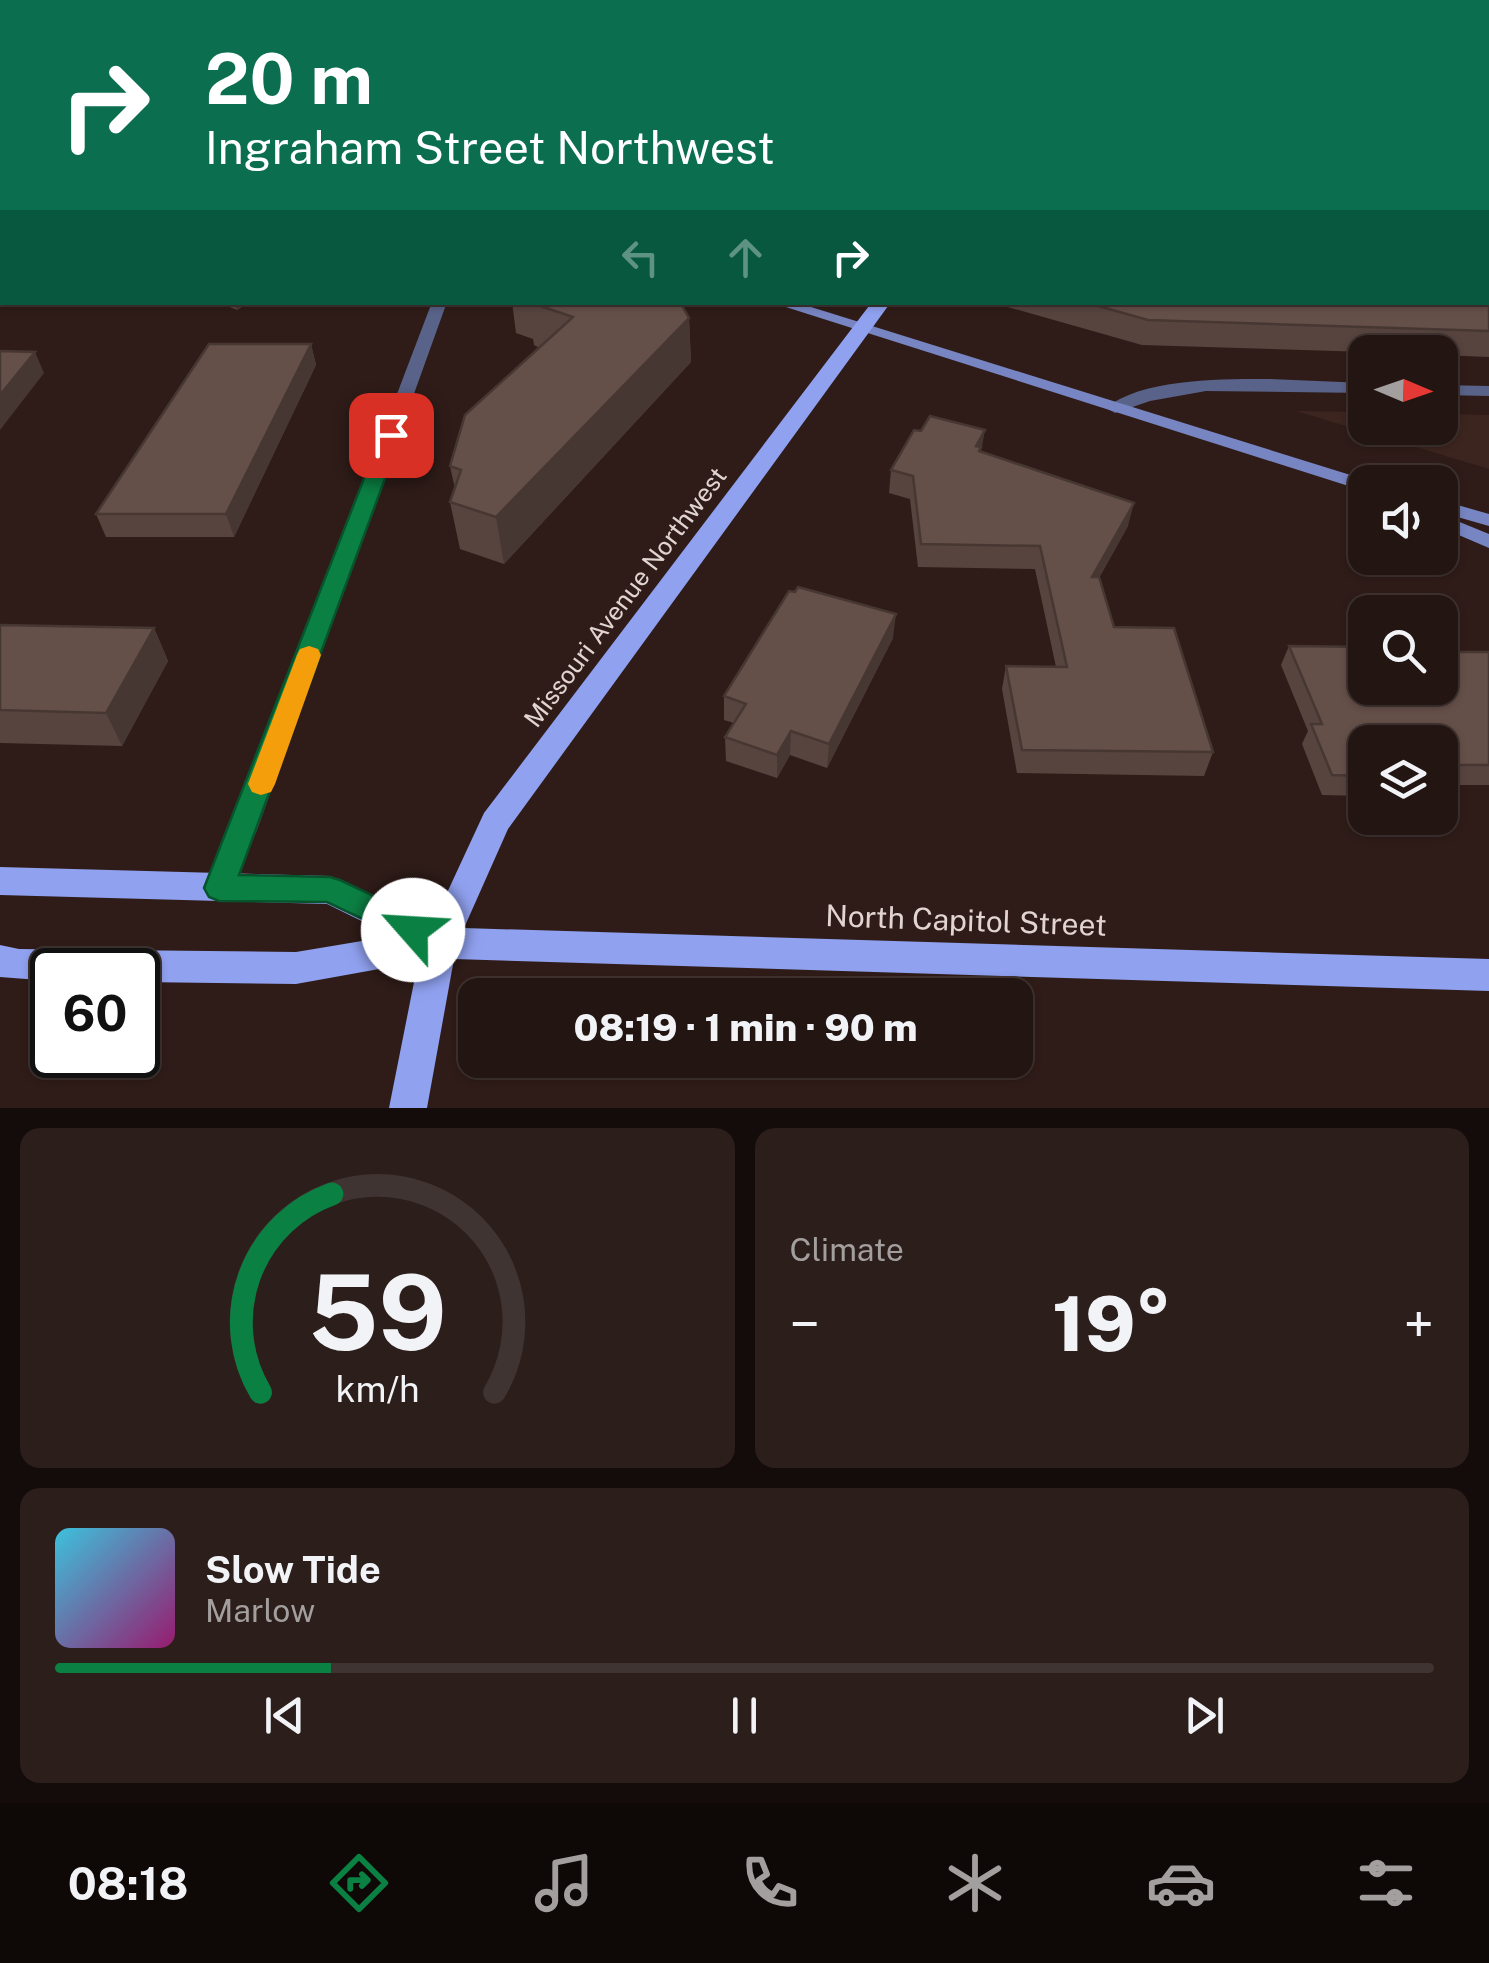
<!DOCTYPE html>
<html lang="en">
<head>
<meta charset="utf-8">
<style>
	body { margin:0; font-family:"Public Sans",sans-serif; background:#2b1e1b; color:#f1f3f6; height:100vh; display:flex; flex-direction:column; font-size:38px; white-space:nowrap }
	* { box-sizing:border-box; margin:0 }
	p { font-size:32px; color:#a39f9f }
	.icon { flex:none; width:55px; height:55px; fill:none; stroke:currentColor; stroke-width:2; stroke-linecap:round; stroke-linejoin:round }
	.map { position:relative; height:1108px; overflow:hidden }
	.drawer { display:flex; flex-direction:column; gap:20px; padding:20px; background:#130c0a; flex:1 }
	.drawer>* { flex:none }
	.banner { position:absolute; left:0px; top:0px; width:1490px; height:305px; box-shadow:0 2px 8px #0004,0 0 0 2px #403432; background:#0b6e4f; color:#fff; overflow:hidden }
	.needle { width:65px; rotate:92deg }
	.buttons { position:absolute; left:1348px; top:335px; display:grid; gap:20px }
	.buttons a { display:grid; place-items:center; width:110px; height:110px; border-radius:20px; background:#231512; box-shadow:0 2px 8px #0004,0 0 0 2px #403432; font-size:50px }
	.speed { position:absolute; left:30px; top:948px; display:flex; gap:20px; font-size:50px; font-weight:700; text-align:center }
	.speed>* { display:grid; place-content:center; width:130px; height:130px; border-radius:50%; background:#231512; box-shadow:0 2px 8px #0004,0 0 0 2px #403432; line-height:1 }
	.speed .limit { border:5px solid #111; border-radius:15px; background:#fff; color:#111 }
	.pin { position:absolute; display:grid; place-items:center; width:85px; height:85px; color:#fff; margin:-42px; border-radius:20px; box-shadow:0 5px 15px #0006 }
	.me { position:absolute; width:110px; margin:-55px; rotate:296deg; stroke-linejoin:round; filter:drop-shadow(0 0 8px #0008) }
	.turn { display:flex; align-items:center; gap:35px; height:210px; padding:0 40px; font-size:45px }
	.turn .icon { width:130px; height:130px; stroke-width:2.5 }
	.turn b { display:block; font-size:70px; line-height:85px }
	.lanes { display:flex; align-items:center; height:95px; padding:0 40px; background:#0003; justify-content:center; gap:50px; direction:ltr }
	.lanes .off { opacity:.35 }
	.big { font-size:75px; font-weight:800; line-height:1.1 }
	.drawer .card { flex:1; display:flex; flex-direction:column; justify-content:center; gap:15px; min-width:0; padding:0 35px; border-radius:20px; background:#2b1e1b }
	.drawer .dial { align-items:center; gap:0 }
	.dial svg { height:260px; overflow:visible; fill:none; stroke:#403432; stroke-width:7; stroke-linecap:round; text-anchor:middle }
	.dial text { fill:#f1f3f6; stroke:none }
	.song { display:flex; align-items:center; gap:30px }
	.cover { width:120px; height:120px; border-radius:15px; background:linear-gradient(135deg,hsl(190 70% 55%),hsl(320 70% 35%)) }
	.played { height:10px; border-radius:5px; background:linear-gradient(90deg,#0b8043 20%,#403432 20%) }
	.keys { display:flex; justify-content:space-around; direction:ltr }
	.heat { display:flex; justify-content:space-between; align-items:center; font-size:55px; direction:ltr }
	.drawer .tiles { flex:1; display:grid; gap:20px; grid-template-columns:1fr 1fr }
	.card:last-child { grid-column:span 2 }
	.trip { position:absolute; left:458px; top:978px; width:575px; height:100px; border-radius:20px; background:#231512; box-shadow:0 2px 8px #0004,0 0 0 2px #403432; font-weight:800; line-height:100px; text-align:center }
	.tab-bar { display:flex; height:160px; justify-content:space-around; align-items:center; background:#0e0807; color:#a39f9f }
	.tab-bar .icon { width:70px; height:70px }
	.tab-bar .selected { color:#0b8043 }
	.tab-bar b { font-size:45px; color:#f1f3f6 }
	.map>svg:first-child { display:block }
	.built { fill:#3d251f }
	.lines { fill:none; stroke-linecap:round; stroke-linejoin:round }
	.street { fill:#596288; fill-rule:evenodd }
	.secondary { fill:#7885c3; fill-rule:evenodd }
	.primary { fill:#90a1f0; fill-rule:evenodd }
	.wall { fill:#57443f }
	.shaded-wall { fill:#473733 }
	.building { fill:#654f49; stroke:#473733; stroke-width:2.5 }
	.route { fill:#0b8043; stroke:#07532c; stroke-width:2.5 }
	.slow { fill:#f59e0b }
	.labels { text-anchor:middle; stroke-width:10; stroke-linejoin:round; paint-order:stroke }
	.street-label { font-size:25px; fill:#e2d5d1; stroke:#2f1c18 }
	.near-street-label { font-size:30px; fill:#e2d5d1; stroke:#2f1c18 }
</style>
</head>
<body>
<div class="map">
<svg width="1489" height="1108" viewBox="0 0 1489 1108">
	<rect width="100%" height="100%" fill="#2f1c18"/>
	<polygon class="built" points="1296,411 1365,412 1365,428 1440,428 1440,414 1489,415 1489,469"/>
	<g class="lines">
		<g class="street">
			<polygon points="1015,0 1025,0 1027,2 1017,2"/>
			<polygon points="432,302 447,302 257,830 228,896 219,899 210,896 206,888 231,830"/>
			<path d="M1270,379L1365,383V393L1206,391L1150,401L1115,413L1106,408C1142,378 1225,379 1270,379Z"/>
			<polygon points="1440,385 1489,386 1489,396 1440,395"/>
		</g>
		<g class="secondary">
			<rect x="0" y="57" width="2" height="7"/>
			<polygon points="770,302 795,302 1373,482 1365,482 1365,491 1358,489"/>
			<polygon points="1440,500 1489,514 1489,526 1440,512"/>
			<polygon points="1440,514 1489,534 1489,548 1440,527"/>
		</g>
		<polygon class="primary" points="872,302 891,302 508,829 464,928 1489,959 1489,991 454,959 427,1108 389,1108 418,962 296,984 138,982 138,970 52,970 52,981 0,977 0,945 19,949 296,952 392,936 327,904 0,895 0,867 330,876 433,923 484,813"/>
	</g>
	<g class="wall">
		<polygon points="1489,54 1489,357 1440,355 1440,352 1368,352 1142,345 997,304 998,302 1488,302"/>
		<rect x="0" y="95" width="2" height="169"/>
		<polygon points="217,302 250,302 237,310"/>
		<polygon points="512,302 680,302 689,318 691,362 504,564 460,549 450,502 455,489 450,466 540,348 534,345 533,339 516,333"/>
		<polygon points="311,344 316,365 234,537 106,537 96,514"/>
		<polygon points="981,452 1128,526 1099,578 1114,627 1213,752 1204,776 1017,773 1002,689 1006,666 1056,667 1035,569 918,567 910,499 889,493 891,470"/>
		<polygon points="0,625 154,628 168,661 122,746 0,743"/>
		<polygon points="893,638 827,768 790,755 777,778 726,761 725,737 734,723 724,720 724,696"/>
		<polygon points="1289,646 1365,688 1489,652 1489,785 1440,785 1440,742 1365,742 1365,796 1322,795 1302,744 1308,731 1281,665"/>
	</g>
	<g class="shaded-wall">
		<polygon points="234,302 250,302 237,310"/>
		<polygon points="689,318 691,362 504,564 496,517"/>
		<polygon points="311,344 316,365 234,537 226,514"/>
		<polygon points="35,352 44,373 0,430 0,395"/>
		<polygon points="985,430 981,452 976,446"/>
		<polygon points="1134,503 1128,526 1086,600 1092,577"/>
		<polygon points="896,614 893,638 827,768 829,744"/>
		<polygon points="154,628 168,661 122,746 106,713"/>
		<polygon points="791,731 790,755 777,778 777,755"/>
	</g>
	<g class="building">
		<polygon points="60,0 481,0 479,2 57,2"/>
		<polygon points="608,0 974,0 975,2 607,2"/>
		<polygon points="1170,0 1489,0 1489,33 1488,33 1488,2 1169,2"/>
		<polygon points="1488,53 1489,54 1489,331 1148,320 1084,302 1488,302"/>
		<rect x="0" y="95" width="2" height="149"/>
		<polygon points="529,302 680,302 689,318 496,517 450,502 461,470 450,466 465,415 573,317"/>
		<polygon points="209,344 311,344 226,514 96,514"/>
		<polygon points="0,351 35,352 0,395"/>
		<polygon points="930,416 985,430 976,446 981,447 979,451 1134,503 1092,577 1099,577 1114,627 1174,628 1213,752 1022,750 1006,666 1067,667 1040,546 921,544 913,476 891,470 914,430 921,431"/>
		<polygon points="798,587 896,614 829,744 791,731 777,755 725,737 746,704 724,696 789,591 795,592"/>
		<polygon points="0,625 154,628 106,713 0,710"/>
		<polygon points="1289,646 1365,647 1365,688 1440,688 1440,652 1489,652 1489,765 1440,765 1440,742 1365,742 1365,776 1332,775 1311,724 1322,724"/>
	</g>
	<polygon class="route" points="391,429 401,435 239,875 330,877 340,880 424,920 428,930 424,939 413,943 327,902 219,901 209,897 204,888 381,435"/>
	<polygon class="slow" points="309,646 318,649 321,655 275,784 271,792 261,795 252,792 248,784 297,655 300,649"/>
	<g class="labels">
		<g class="street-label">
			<text transform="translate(625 597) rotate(-53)" y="9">Missouri Avenue Northwest</text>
		</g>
		<g class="near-street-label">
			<text transform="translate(966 921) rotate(2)" y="10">North Capitol Street</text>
		</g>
	</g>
</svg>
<div class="buttons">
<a><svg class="needle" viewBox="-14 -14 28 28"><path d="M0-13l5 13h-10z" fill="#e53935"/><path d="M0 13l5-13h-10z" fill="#a39f9f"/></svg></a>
<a><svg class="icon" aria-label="sound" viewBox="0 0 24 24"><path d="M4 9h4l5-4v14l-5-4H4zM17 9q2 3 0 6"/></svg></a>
<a><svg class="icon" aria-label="search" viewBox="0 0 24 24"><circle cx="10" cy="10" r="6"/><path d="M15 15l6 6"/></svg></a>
<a><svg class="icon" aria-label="layers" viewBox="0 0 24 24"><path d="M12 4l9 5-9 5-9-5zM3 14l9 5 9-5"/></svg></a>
</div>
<div class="speed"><div class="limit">60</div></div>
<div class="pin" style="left:391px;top:435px;background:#d93025"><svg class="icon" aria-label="arrive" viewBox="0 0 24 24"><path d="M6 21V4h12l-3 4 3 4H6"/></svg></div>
<svg class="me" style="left:413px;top:930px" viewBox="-20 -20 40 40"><circle r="19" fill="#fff"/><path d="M0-13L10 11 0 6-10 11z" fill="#0b8043"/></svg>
<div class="trip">08:19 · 1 min · 90 m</div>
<div class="banner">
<div class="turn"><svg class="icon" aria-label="right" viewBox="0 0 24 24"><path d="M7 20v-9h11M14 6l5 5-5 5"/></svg><div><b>20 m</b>Ingraham Street Northwest</div></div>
<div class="lanes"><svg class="icon off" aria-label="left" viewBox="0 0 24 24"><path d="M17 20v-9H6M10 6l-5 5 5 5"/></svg><svg class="icon off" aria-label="ahead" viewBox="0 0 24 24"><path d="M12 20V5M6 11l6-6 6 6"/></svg><svg class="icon" aria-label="right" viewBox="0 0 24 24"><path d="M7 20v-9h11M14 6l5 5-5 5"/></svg></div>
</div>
</div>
<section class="drawer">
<div class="tiles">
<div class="card dial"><svg viewBox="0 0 100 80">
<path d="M14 69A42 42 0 1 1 86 69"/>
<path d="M14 69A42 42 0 0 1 36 8" stroke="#0b8043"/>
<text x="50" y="56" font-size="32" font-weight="700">59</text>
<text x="50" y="72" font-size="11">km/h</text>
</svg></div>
<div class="card"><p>Climate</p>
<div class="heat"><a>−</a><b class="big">19°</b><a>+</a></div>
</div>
<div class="card">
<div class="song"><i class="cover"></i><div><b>Slow Tide</b><p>Marlow</p></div></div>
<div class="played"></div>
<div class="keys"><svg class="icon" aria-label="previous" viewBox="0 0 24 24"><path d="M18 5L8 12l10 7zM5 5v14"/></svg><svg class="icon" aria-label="pause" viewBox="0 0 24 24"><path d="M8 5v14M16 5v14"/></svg><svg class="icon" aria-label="next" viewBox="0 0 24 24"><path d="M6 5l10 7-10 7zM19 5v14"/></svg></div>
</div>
</div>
</section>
<nav class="tab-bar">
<b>08:18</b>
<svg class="icon selected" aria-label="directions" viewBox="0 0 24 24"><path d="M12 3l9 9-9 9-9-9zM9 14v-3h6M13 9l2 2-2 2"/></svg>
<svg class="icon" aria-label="music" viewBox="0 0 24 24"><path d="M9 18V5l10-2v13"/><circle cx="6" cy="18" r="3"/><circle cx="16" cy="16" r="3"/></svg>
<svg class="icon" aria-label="phone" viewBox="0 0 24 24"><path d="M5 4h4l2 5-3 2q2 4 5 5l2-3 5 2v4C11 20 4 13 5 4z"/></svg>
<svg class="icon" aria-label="climate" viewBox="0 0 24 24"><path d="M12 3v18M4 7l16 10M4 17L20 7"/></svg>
<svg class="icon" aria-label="car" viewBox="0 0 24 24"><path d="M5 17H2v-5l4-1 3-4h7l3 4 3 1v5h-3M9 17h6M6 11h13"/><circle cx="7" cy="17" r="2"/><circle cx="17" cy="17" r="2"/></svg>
<svg class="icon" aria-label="filters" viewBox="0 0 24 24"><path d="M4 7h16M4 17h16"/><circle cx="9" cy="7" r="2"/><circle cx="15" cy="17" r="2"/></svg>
</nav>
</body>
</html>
